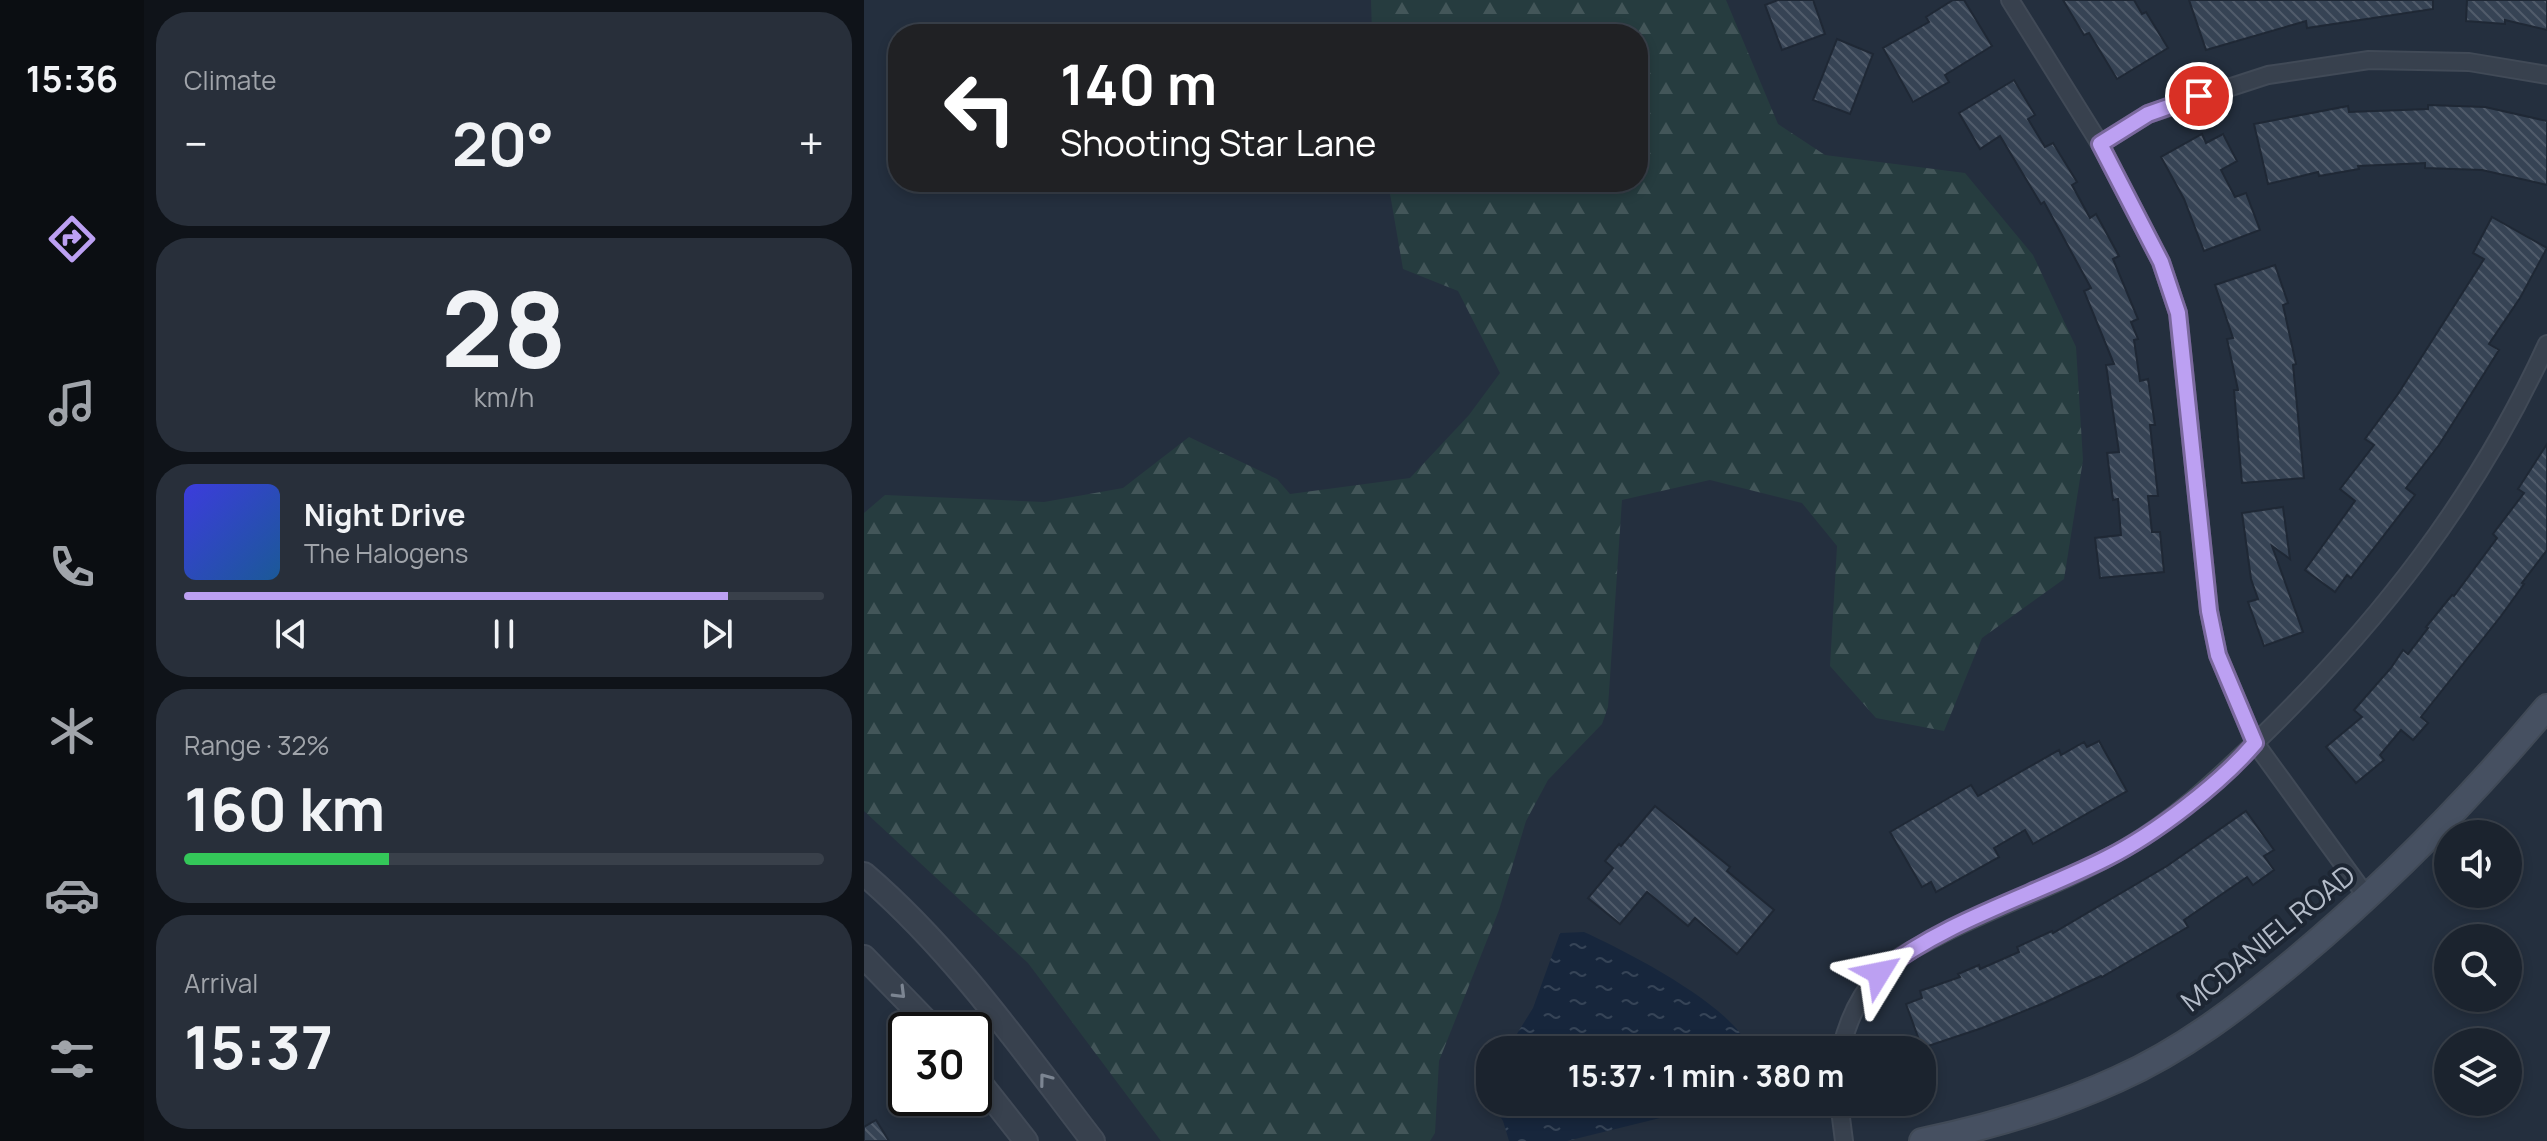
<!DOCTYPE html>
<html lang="en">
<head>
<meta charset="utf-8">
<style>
	body { margin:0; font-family:Manrope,sans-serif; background:#282f3a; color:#f1f3f6; height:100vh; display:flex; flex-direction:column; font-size:30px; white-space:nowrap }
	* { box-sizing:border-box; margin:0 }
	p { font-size:26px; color:#a0a4aa }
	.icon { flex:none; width:44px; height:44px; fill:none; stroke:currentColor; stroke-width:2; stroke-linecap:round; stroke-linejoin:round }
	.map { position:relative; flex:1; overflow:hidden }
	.sheet { display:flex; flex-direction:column; gap:12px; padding:12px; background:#0f1319; width:720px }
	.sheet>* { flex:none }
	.top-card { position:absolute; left:24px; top:24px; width:760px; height:168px; border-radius:32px; box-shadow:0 4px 12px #0003,0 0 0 2px #39404a; background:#202124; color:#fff; overflow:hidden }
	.controls { position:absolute; left:1570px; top:820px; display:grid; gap:16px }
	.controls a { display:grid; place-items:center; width:88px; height:88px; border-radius:50%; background:#1b232e; box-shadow:0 4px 12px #0003,0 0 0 2px #39404a; font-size:40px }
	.speed { position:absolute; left:24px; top:1012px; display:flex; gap:16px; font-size:40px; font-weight:700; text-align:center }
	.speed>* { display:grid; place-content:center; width:104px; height:104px; border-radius:50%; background:#1b232e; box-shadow:0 4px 12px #0003,0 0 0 2px #39404a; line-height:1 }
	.speed .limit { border:4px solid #111; border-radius:12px; background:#fff; color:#111 }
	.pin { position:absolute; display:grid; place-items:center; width:68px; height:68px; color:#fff; margin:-34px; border:4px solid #fff; border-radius:50%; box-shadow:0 2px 8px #0007 }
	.me { position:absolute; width:88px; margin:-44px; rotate:55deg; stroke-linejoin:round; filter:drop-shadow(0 0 6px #0008) }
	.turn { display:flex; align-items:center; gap:28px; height:168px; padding:0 40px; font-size:36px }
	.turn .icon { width:104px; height:104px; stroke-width:2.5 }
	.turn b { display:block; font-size:56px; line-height:68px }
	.big { font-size:60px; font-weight:700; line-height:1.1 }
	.sheet .widget { flex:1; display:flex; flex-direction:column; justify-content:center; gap:12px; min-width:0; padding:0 28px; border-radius:32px; background:#282f3a }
	.sheet .dial { align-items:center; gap:0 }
	.dial b { font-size:104px; line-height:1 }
	.song { display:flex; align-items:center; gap:24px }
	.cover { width:96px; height:96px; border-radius:12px; background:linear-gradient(135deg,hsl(240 70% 55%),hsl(210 70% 35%)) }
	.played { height:8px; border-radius:4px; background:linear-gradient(90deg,#bca0f2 85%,#39404a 85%) }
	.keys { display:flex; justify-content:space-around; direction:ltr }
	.heat { display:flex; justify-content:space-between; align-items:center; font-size:44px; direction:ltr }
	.charge { height:12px; border-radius:6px; background:linear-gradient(90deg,#34c759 32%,#39404a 0) }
	.trip { position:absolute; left:612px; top:1036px; width:460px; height:80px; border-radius:32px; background:#1b232e; box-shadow:0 4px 12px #0003,0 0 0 2px #39404a; font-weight:700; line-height:80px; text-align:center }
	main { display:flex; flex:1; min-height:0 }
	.tab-bar { display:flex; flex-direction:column; width:144px; justify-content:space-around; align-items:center; background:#0b0e12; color:#a0a4aa }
	.tab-bar .icon { width:56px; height:56px }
	.tab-bar .current { color:#bca0f2 }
	.tab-bar b { font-size:36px; color:#f1f3f6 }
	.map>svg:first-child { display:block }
	.forest { fill:url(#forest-firs) }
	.water { fill:url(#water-ripples) }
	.building { fill:url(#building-back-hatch); stroke:#1f2835; stroke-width:2 }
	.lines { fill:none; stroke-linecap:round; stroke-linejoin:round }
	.minor-casing { stroke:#414a57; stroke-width:20 }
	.tertiary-casing { stroke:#414a57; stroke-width:26 }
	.secondary-casing { stroke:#414a57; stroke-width:28 }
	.minor { stroke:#38414e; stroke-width:16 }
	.tertiary { stroke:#38414e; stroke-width:22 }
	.secondary { stroke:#465061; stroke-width:24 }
	.oneway { stroke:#7c8592 }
	.route-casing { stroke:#7a689d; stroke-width:20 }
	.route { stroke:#bca0f2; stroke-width:14 }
	.labels { text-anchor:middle; stroke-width:8; stroke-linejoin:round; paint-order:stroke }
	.street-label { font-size:28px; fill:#b4bcc9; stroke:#1d2633 }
</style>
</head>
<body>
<main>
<nav class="tab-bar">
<b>15:36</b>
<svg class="icon current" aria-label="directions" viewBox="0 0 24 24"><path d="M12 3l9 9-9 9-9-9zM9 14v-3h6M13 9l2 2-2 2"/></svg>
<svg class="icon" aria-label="music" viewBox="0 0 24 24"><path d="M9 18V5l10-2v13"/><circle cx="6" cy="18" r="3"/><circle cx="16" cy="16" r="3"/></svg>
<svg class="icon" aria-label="phone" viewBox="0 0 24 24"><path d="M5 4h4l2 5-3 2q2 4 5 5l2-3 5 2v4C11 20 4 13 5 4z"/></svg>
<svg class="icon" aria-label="climate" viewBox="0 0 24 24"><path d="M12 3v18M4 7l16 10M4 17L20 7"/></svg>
<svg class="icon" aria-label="car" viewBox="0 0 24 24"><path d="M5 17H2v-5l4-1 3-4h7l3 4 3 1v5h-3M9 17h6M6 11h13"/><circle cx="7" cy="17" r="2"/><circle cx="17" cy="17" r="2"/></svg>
<svg class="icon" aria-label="filters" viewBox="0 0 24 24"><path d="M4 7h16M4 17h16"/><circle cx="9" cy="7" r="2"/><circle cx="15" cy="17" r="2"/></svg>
</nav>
<section class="sheet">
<div class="widget"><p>Climate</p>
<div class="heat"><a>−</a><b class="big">20°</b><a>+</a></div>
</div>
<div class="widget dial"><b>28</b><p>km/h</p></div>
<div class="widget">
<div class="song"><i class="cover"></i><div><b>Night Drive</b><p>The Halogens</p></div></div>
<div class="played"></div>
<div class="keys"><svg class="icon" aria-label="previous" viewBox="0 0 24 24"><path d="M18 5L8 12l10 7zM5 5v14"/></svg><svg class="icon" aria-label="pause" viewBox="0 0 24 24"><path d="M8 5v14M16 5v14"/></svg><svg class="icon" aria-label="next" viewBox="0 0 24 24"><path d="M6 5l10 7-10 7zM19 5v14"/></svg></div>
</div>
<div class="widget"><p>Range · 32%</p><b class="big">160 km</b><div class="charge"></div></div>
<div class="widget"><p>Arrival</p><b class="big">15:37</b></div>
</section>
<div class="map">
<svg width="1683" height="1141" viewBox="0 0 1683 1141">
	<defs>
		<pattern id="forest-firs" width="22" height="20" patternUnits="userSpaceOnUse" patternTransform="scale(2)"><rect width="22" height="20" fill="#263c3f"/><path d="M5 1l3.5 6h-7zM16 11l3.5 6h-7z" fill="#435659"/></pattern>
		<pattern id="water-ripples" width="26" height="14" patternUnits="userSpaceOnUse" patternTransform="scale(2)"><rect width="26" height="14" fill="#17263c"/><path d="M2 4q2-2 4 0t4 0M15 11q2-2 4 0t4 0" fill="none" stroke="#364457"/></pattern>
		<pattern id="building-back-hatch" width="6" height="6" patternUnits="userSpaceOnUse" patternTransform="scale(2)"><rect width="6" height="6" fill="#364354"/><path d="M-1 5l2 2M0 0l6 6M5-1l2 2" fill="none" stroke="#515c6b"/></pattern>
	</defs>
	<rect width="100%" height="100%" fill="#242f3e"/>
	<polygon class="forest" points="507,0 862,0 914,124 961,155 1101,173 1169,255 1212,347 1219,460 1200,579 1118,638 1080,731 1012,718 966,666 973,546 938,503 846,480 758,500 744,707 738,724 684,780 662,821 635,910 575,1061 571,1133 566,1141 297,1141 164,963 0,811 0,513 21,495 180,502 259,488 325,437 413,479 426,494 546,478 605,415 636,373 594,291 539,269 524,182 774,182 774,34 508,34"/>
	<g class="water">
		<path d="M720,932C760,950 874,1008 885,1050H643L669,1008L696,933Z"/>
		<polygon points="626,1102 899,1102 899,1105 861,1102 703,1141 645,1141 639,1121"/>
	</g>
	<g class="building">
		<polygon points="914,0 949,0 961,34 918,50 901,5"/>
		<polygon points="1089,0 1100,0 1128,46 1081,75 1085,82 1049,102 1019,48 1065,22 1062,17"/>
		<polygon points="1199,0 1270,0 1278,14 1282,12 1304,48 1253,79 1225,33 1220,35"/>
		<polygon points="1325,0 1569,0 1569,9 1443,28 1442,21 1342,50"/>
		<polygon points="1603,0 1683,0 1683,30 1641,20 1641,24 1602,21"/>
		<polygon points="973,39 1009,54 986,114 949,100"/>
		<polygon points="1150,80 1171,115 1164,119 1181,147 1189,143 1213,182 1208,185 1226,218 1232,214 1255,256 1249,259 1274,319 1267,322 1274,339 1270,340 1276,381 1284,379 1291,425 1286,425 1294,496 1284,496 1288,532 1296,532 1300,572 1236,578 1231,538 1257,535 1254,499 1249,500 1243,453 1255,452 1242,365 1250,364 1220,291 1227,288 1180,202 1177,204 1136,136 1116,149 1095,113"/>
		<polygon points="1564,105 1621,107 1683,121 1683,185 1618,170 1561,168 1561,163 1494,166 1495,169 1455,176 1454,172 1404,184 1390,124 1484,106 1485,112 1564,109"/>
		<polygon points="1338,134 1342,143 1359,134 1373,161 1357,170 1371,197 1382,193 1396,230 1340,251 1320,199 1297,157"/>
		<polygon points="1628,217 1683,248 1656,298 1625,344 1635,350 1575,445 1542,488 1551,495 1487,578 1483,575 1471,592 1441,570 1491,501 1476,489 1510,445 1501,439 1534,394 1620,259 1609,253"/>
		<polygon points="1411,265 1424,303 1419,305 1432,364 1429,365 1440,478 1378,483 1370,390 1374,390 1363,339 1369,338 1351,285"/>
		<polygon points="1683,444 1683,550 1658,583 1660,584 1637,616 1557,717 1564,723 1549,740 1537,730 1516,755 1520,760 1492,783 1462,747 1498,717 1490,710 1527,668 1539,650 1544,654 1564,628 1562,627 1588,595 1590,596 1633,538 1629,534 1660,493 1654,489"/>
		<polygon points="1419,507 1426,559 1408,546 1439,632 1400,646 1384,602 1394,599 1387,579 1378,513"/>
		<polygon points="1235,741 1263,791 1169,844 1161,830 1130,848 1135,857 1072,892 1067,882 1058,887 1026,832 1107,785 1114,796 1195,750 1197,755 1220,742 1223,747"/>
		<polygon points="791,806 866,867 863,871 910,910 873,954 831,918 824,926 783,892 756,924 724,898 749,868 741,861 755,844 757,846"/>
		<polygon points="1382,811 1410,850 1400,856 1410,870 1389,885 1383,877 1320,920 1324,927 1238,977 1237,976 1180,1003 1118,1028 1058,1048 1042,1004 1058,998 1056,991 1096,977 1094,974 1115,965 1116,969 1155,952 1153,947 1188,931 1189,933 1303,866"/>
		<polygon points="12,1120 25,1141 0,1141 0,1127"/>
	</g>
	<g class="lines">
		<g class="minor-casing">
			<g id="minor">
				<polyline points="1146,0 1236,144 1297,262 1314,313 1345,611 1354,655 1391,743 1503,897"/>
				<polyline points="1236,144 1284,114 1404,75 1505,60 1605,62 1683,75"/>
				<path d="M977,1050C983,1023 995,996 1014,975C1031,956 1058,945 1080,933C1139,903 1204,882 1261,848C1310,820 1352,780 1392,742C1514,624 1612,499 1683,344"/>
				<polyline points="975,1102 980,1141"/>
			</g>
		</g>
		<g class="tertiary-casing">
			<g id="tertiary">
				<path d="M0,874C89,950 158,1049 229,1141"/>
				<polyline points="0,957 71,1030"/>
				<polyline points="110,1075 162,1141"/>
			</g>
		</g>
		<g class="secondary-casing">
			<path id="secondary" d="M1058,1141C1125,1127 1191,1108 1254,1079C1319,1050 1376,1006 1430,961C1522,884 1606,799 1683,707"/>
		</g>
		<use href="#minor" class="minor"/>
		<use href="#tertiary" class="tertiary"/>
		<use href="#secondary" class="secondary"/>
	</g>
	<defs><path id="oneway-chevron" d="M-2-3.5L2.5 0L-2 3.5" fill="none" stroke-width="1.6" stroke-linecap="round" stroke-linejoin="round" transform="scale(2)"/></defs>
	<g class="oneway">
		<use href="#oneway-chevron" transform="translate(36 993) rotate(45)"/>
		<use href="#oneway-chevron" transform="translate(181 1079) rotate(-127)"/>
	</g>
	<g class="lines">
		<g class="route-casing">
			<path id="route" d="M1015,973C1082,920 1168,896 1243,858C1291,834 1356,784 1391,743L1354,655L1345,611L1314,313L1297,262L1236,144L1284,114L1335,96"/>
		</g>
		<use href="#route" class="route"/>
	</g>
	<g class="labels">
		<g class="street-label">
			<text transform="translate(1404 938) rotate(-39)" y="10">MCDANIEL ROAD</text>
		</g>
	</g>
</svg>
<div class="controls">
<a><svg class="icon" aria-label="sound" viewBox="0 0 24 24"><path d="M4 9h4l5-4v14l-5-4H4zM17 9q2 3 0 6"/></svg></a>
<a><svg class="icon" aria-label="search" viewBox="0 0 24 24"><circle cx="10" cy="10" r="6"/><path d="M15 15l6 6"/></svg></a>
<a><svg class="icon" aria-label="layers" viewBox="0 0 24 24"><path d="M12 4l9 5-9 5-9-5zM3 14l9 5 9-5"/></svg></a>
</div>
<div class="speed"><div class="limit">30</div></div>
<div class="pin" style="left:1335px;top:96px;background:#d93025"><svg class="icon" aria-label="arrive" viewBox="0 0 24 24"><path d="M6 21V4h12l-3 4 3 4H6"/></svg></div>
<svg class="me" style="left:1015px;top:973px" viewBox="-20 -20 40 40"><path d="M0-17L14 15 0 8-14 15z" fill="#bca0f2" stroke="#fff" stroke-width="4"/></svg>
<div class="trip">15:37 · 1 min · 380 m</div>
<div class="top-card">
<div class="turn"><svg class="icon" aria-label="left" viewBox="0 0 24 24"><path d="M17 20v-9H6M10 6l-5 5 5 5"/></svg><div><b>140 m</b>Shooting Star Lane</div></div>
</div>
</div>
</main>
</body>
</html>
